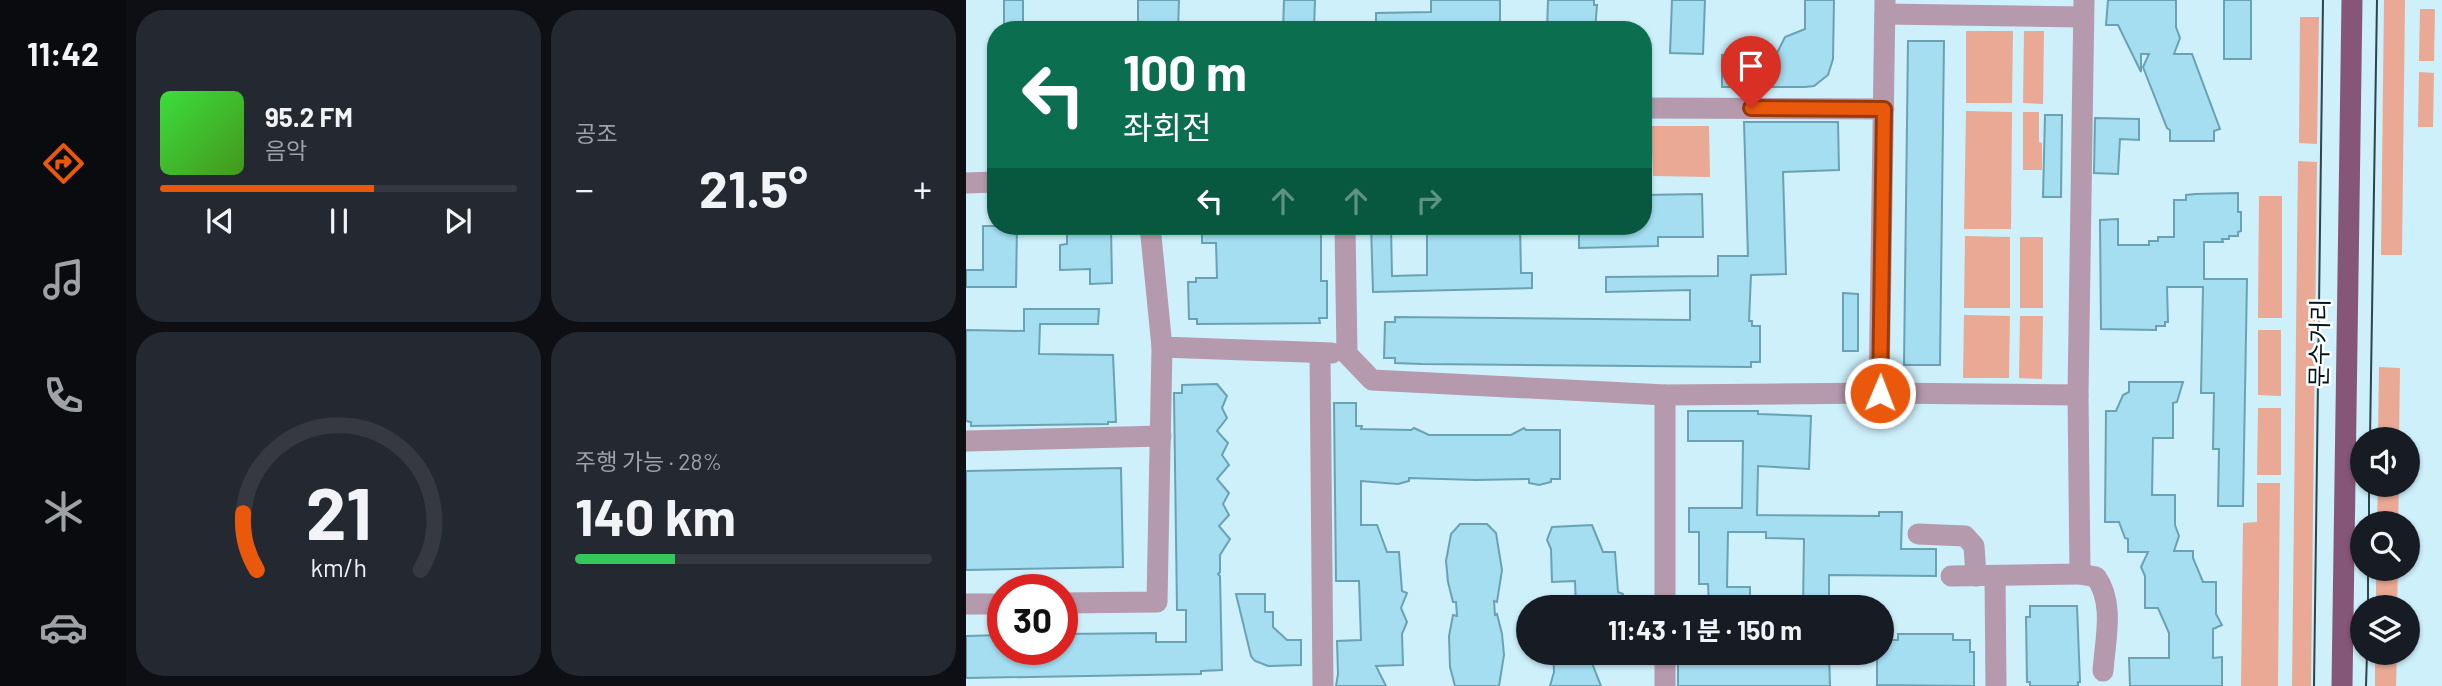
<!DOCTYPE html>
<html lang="ko">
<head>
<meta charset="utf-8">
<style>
	body { margin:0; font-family:Barlow,"Noto Sans KR",sans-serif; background:#242831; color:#f1f3f6; height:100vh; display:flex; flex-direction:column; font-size:26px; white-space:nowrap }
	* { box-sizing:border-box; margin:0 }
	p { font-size:23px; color:#9ea1a6 }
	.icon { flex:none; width:38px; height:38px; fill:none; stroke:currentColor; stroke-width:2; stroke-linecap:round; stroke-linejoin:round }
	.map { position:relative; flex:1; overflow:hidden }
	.side { display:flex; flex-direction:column; gap:10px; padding:10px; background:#0d0f14; width:840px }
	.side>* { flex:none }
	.hud { position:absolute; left:21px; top:21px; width:665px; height:214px; border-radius:28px; box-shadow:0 2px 5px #0004; background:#0b6e4f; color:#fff; overflow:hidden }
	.buttons { position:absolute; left:1384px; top:427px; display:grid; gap:14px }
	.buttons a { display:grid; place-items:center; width:70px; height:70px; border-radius:50%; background:#171b24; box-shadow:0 2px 5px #0004; font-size:35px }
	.speed { position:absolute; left:21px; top:574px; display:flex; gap:14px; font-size:35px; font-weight:700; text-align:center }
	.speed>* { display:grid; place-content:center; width:91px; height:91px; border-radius:50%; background:#171b24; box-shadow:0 2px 5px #0004; line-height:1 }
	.speed .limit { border:10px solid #d22; background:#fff; color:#111 }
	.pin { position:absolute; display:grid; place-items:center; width:60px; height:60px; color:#fff; margin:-72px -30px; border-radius:50% 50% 50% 0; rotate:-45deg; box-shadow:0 0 7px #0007 }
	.pin .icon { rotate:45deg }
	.me { position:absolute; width:77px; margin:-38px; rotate:1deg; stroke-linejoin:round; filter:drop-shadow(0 0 5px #0008) }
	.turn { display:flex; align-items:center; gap:24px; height:147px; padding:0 21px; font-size:32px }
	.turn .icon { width:91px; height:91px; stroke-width:2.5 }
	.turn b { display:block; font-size:49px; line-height:60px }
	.lanes { display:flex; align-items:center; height:66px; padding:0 21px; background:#0003; justify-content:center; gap:35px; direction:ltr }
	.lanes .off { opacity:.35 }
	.big { font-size:52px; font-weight:700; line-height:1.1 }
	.side .card { flex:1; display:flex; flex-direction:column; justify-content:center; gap:10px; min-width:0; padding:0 24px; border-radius:28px; background:#242831 }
	.side .dial { align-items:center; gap:0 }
	.dial svg { height:182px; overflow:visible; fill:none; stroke:#363941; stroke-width:7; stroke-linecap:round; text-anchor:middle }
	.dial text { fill:#f1f3f6; stroke:none }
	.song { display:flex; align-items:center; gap:21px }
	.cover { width:84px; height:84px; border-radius:10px; background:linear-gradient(135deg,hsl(120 70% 55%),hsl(100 70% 35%)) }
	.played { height:7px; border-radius:4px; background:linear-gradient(90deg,#ea580c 60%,#363941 60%) }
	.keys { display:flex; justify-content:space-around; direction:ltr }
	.heat { display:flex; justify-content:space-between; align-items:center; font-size:38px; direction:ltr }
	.charge { height:10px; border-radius:5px; background:linear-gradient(90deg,#34c759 28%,#363941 0) }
	.side .tiles { flex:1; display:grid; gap:10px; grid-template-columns:repeat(2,1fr) }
	.trip { position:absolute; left:550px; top:595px; width:378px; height:70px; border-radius:35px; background:#171b24; box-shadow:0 2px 5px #0004; font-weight:700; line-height:70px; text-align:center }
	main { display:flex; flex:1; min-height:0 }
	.dock { display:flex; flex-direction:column; width:126px; justify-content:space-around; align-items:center; background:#090b0e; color:#9ea1a6 }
	.dock .icon { width:49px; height:49px }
	.dock .on { color:#ea580c }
	.dock b { font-size:32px; color:#f1f3f6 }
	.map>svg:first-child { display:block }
	.grass { fill:#e9a995 }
	.building { fill:#a4def0; stroke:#6aa2b3; stroke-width:2 }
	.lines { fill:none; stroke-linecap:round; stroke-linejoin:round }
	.minor { stroke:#b599ac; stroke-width:21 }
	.major { stroke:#865678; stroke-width:21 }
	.tram { stroke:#2c444b; stroke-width:2 }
	.route-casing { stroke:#983908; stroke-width:18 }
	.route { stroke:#ea580c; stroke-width:12 }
	.labels { text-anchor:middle; stroke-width:5; stroke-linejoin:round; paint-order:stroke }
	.street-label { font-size:24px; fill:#00151b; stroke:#fff }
</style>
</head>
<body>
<main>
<nav class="dock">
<b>11:42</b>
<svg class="icon on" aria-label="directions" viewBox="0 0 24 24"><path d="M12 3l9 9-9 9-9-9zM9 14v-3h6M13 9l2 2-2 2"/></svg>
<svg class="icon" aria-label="music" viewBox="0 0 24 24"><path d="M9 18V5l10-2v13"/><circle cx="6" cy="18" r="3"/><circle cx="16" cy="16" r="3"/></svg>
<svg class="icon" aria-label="phone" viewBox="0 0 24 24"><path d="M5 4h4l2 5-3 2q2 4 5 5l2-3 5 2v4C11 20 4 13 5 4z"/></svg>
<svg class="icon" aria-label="climate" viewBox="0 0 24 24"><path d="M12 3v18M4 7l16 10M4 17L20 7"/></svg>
<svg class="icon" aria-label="car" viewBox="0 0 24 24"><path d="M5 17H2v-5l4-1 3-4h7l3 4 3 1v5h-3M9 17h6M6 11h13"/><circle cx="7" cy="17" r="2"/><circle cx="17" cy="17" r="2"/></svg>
</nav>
<section class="side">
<div class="tiles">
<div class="card">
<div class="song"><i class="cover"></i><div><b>95.2 FM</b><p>음악</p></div></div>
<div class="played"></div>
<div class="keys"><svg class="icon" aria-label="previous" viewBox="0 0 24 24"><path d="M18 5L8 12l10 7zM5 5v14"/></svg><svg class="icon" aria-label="pause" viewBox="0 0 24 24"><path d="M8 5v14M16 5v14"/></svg><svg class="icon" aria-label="next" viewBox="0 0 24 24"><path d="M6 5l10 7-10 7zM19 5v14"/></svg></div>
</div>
<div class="card"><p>공조</p>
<div class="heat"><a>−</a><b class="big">21.5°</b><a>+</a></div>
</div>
<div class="card dial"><svg viewBox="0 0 100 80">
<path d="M14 69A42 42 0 1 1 86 69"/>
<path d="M14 69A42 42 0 0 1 8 44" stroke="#ea580c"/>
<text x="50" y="56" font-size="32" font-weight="700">21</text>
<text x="50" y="72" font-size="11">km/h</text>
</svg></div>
<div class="card"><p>주행 가능 · 28%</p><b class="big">140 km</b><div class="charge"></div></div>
</div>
</section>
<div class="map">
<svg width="1476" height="686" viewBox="0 0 1476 686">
	<rect width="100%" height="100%" fill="#cdf0fa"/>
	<g class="grass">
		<polygon points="1418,0 1439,0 1436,255 1415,255"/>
		<polygon points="1454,9 1469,9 1468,61 1453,61"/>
		<polygon points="1334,17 1353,17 1351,144 1333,143"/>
		<polygon points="1000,31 1047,31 1046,103 1000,103"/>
		<polygon points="1058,31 1078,31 1077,104 1057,103"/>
		<polygon points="1453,72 1468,73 1467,127 1452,127"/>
		<polygon points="1000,111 1046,112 1045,229 998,229"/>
		<polygon points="1057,112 1073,112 1073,142 1076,143 1076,170 1057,170"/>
		<polygon points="685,126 743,126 744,177 687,176"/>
		<polygon points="1332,161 1351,162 1345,686 1326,686"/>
		<polygon points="1293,196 1316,196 1316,318 1292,318"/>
		<polygon points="999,236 1044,237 1044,308 998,308"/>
		<rect x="1054" y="237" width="23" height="71"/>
		<polygon points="998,315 1044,316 1043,378 997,378"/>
		<polygon points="1054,316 1077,316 1076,379 1053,378"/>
		<polygon points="1292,330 1315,330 1315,396 1292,395"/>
		<polygon points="1413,367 1434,368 1433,439 1412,439"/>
		<polygon points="1292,408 1315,408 1315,475 1291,475"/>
		<polygon points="1291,483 1314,483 1312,686 1275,686 1277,523 1291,522"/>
		<polygon points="1412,485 1433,485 1432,523 1411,523"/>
		<polygon points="1410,569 1432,569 1431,607 1410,607"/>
		<polygon points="1409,653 1431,653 1430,686 1409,686"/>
	</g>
	<g class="building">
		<rect x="38" y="0" width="19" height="30"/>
		<polygon points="172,0 213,0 212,30 172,30"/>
		<polygon points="318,0 349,0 348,30 317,30"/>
		<polygon points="465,0 534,0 534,30 410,30 410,13 465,12"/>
		<polygon points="582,0 628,0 628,5 631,5 629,30 581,30"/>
		<polygon points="706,0 739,0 737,54 704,53"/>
		<polygon points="839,0 868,0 867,59 862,75 848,86 839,87 756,87 756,55 810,55 819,37 839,29"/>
		<polygon points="1142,0 1210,0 1210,27 1214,38 1208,54 1226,54 1254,129 1248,131 1248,141 1204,141 1204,130 1201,128 1177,67 1183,54 1175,54 1175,72 1152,25 1140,25"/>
		<rect x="1258" y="0" width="27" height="59"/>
		<polygon points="942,41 978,41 974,365 938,365"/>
		<polygon points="1079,115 1096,115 1095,197 1077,197"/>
		<polygon points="1129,118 1173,119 1173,140 1154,139 1152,174 1128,173"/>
		<polygon points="778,122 872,122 873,170 817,172 820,274 785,275 783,321 786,321 786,326 794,326 794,362 785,362 785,367 456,364 429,363 429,358 418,358 419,322 429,322 429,317 724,320 724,290 640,292 640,277 752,276 752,256 782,256"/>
		<polygon points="1272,193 1272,212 1275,212 1275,231 1272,232 1272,236 1263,236 1263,239 1256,239 1257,242 1238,242 1238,279 1281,279 1277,506 1252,506 1253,449 1247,449 1248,393 1235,393 1237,287 1201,287 1202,322 1199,322 1199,326 1190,326 1190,330 1135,329 1134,220 1152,219 1152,245 1183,245 1183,241 1192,241 1192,237 1208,237 1208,200 1220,200 1220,195 1229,194"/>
		<polygon points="736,194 737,237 692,237 692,246 613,248 613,226 677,226 677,195"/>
		<polygon points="17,226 51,226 50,287 0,287 0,270 17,270"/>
		<polygon points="101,226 145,226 146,283 124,284 124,269 94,270 94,245 101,244"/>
		<polygon points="236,226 355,226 355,281 361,281 361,318 353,318 354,323 231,324 231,319 223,319 222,282 230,282 230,278 251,278 250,243 236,243"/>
		<polygon points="405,226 425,226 426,276 461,275 461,226 554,226 555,273 566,273 566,288 407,292"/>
		<polygon points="877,293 892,294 892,351 877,351"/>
		<polygon points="58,309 133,309 132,324 74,324 73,354 147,355 150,422 142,422 142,424 5,426 5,422 0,421 0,330 58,331"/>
		<polygon points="1163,382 1217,382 1211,402 1207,403 1207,438 1187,438 1186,495 1209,495 1209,525 1213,536 1208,551 1227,551 1227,558 1237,582 1250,582 1250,614 1256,625 1247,629 1247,658 1256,657 1256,686 1164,686 1163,658 1203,658 1203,633 1192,608 1179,608 1179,576 1175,567 1182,552 1162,552 1162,539 1159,538 1153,522 1139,522 1140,411 1150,411 1157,395 1163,392"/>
		<polygon points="251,384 261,396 256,408 261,418 251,431 262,443 256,455 263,465 251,479 263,493 257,504 263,515 253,526 264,539 254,555 254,572 252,574 254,576 256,670 235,671 235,674 0,678 0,636 37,635 37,649 96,649 96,634 190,633 190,642 220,642 220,610 211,610 208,393 216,393 216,385"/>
		<polygon points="368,403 390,403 390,426 396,426 395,429 445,430 448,428 463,435 545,435 558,428 560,430 594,430 594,479 585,479 585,482 573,485 563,483 563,479 510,480 443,478 443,481 432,484 395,481 395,525 411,525 421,552 433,552 436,591 441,593 435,608 441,622 436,634 437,665 410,666 420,686 370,686 372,674 371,641 395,640 393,581 370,581"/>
		<polygon points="722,411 792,411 792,414 845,416 843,469 792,466 791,515 913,516 913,512 936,512 935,549 970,549 970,576 863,575 863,607 837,607 838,539 800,538 800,532 762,532 761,587 784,587 784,607 743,607 742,584 733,584 733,532 723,532 723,508 776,508 777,441 722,441"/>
		<polygon points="155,468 157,567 0,570 0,471"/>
		<polygon points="494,524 521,524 530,533 536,570 531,602 528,601 529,615 531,614 536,634 538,655 533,686 489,686 484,667 483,636 487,615 491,616 490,602 487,602 482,582 480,561 485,534"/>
		<polygon points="626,525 637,552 649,552 652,592 657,594 652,607 610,607 609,581 586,582 585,549 581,540 586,527"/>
		<polygon points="270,594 299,594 299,612 307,612 307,627 321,640 335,640 335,665 302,666 289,661 285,656"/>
		<polygon points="1064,606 1111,606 1114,682 1112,682 1112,686 1064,686 1064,682 1061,682 1060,617 1064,617"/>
		<polygon points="932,634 987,634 987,640 1004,640 1004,652 1008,652 1008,686 911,685 911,653 915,653 915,640 932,640"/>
		<polygon points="587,653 622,653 635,686 584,686 588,672"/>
		<polygon points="712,653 863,653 864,686 712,686"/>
	</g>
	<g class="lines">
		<g class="minor">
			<polyline points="919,14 1117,17"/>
			<polyline points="677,108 918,109"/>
			<polyline points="0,183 30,182"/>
			<polyline points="184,226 196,347 366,353"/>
			<polyline points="379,226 381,354 406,380 699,395 913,393 1112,395"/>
			<polyline points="354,353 357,686"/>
			<polyline points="913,393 919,0"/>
			<polyline points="699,395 699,607"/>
			<polyline points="0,441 195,436"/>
			<polyline points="952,534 999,536 1008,546 1010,576"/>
			<path d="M1114,574L1130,577C1149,603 1139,641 1137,671"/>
			<polyline points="985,576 1114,574 1112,395 1118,0"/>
			<polyline points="1029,576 1030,686"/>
			<polyline points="96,603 191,602 196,347"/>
			<polyline points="0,604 37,604"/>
			<polyline points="699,653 699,686"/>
		</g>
		<polyline class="major" points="1376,686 1386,0"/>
		<g class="tram">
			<polyline points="1404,439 1411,0"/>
			<polyline points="1403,523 1403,485"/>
			<polyline points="1402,607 1402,569"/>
			<polyline points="1348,686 1357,0"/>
			<polyline points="1400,686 1401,653"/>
		</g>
	</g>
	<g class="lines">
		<g class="route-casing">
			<polyline id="route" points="785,108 918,109 914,393"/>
		</g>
		<use href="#route" class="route"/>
	</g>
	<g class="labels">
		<g class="street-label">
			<text transform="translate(1354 343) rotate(-89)" y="8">문수거리</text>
		</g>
	</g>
</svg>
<div class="buttons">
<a><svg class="icon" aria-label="sound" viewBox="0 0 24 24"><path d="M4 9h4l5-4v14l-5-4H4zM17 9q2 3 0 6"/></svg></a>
<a><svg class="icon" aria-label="search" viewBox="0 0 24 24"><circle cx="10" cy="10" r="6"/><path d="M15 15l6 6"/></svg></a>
<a><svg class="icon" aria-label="layers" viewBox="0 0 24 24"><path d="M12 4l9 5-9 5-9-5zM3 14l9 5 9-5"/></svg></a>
</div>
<div class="speed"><div class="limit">30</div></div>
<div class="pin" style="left:785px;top:108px;background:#d93025"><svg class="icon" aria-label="arrive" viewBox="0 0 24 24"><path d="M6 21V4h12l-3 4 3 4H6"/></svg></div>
<svg class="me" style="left:914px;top:393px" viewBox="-20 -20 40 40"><circle r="17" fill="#ea580c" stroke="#fff" stroke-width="3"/><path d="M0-11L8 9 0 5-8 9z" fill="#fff"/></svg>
<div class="trip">11:43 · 1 분 · 150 m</div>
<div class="hud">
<div class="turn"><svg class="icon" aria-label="left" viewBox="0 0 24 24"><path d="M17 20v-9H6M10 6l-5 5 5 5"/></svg><div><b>100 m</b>좌회전</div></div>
<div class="lanes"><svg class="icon" aria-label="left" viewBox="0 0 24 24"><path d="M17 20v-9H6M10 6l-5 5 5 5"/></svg><svg class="icon off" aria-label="ahead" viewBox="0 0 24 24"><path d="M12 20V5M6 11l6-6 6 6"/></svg><svg class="icon off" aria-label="ahead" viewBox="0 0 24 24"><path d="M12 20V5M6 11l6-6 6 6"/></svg><svg class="icon off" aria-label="right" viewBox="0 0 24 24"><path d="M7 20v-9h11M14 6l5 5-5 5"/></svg></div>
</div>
</div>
</main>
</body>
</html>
